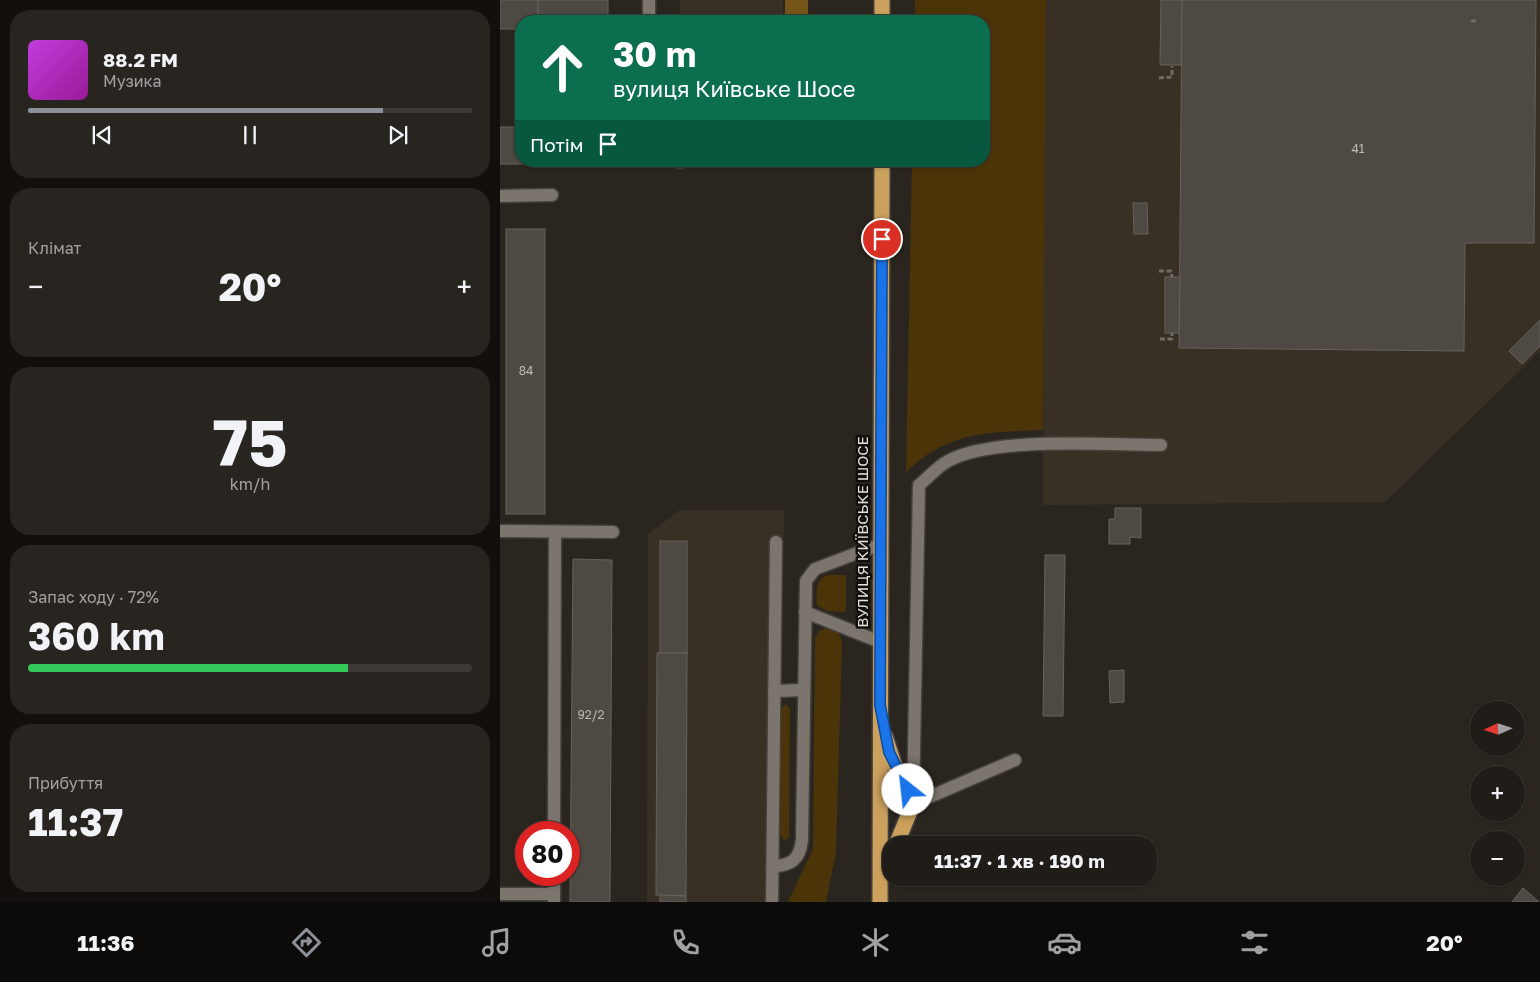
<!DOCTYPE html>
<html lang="uk">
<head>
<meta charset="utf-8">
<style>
	body { margin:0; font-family:"Golos Text",sans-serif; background:#282520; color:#f1f3f6; height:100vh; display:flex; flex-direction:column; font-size:19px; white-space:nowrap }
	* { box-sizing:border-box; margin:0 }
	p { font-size:16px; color:#a2a1a1 }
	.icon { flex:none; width:28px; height:28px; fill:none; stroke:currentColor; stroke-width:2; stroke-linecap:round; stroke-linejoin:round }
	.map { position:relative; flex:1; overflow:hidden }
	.side { display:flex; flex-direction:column; gap:10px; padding:10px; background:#120f0d; width:500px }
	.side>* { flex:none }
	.guide { position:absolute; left:15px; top:15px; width:475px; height:152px; border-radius:20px; box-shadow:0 1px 4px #0004,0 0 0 1px #3d3a36; background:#0b6e4f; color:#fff; overflow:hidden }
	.needle { width:32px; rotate:267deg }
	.fabs { position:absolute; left:970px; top:701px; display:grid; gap:10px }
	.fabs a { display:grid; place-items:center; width:55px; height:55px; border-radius:50%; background:#201c17; box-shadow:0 1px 4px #0004,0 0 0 1px #3d3a36; font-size:25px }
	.speed { position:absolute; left:15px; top:821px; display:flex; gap:10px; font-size:25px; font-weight:700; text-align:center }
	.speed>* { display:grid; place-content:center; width:65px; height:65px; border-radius:50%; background:#201c17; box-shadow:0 1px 4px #0004,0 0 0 1px #3d3a36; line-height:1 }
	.speed .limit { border:8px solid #d22; background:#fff; color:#111 }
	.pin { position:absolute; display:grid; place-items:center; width:42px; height:42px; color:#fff; margin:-21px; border:2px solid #fff; border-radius:50%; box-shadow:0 1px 5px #0007 }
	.me { position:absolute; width:55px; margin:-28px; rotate:331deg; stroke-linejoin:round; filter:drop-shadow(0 0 4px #0008) }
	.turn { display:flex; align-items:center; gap:18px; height:105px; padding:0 15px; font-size:22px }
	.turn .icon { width:65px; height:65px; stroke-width:2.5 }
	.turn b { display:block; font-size:35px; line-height:42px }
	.then { display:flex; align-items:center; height:48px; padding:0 15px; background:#0003; gap:10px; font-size:19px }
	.big { font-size:38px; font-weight:700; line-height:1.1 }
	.side .widget { flex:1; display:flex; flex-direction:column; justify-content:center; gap:8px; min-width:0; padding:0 18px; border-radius:20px; background:#282520 }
	.side .dial { align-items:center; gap:0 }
	.dial b { font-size:65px; line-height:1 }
	.song { display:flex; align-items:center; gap:15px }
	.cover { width:60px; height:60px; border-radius:8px; background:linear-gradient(135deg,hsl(290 70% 55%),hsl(300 70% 35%)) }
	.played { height:5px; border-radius:2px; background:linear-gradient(90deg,#8c9099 80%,#3d3a36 80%) }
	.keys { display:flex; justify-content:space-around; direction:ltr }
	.heat { display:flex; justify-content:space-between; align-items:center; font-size:28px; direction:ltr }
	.charge { height:8px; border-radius:4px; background:linear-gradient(90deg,#34c759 72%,#3d3a36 0) }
	.trip { position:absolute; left:382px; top:836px; width:275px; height:50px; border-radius:20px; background:#201c17; box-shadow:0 1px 4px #0004,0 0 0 1px #3d3a36; font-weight:700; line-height:50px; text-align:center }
	.tabs { display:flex; height:80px; justify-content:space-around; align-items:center; background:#0d0b09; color:#a2a1a1 }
	.tabs .icon { width:35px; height:35px }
	.tabs .current { color:#8c9099 }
	.tabs b { font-size:22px; color:#f1f3f6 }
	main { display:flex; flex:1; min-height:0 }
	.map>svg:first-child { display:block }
	.built { fill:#383025 }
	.green { fill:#4c3409 }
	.forest { fill:#755417 }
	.building { fill:#4e4942; stroke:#67625a }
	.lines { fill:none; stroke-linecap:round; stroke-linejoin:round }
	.minor-casing { stroke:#45413c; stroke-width:15 }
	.highway-casing { stroke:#45413c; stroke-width:18 }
	.path { stroke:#6f6c66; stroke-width:3; stroke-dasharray:5 2.5; stroke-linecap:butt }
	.minor { stroke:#7b756e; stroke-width:12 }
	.highway { stroke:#cca15e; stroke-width:15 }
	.route-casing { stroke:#114b97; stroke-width:12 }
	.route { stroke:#1a73e8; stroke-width:9 }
	.labels { text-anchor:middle; stroke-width:5; stroke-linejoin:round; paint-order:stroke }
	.number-label { font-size:12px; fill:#bebab6 }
	.street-label { font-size:15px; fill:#e3e0dc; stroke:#110f0c }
</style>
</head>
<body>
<main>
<section class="side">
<div class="widget">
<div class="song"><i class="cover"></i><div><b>88.2 FM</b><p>Музика</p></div></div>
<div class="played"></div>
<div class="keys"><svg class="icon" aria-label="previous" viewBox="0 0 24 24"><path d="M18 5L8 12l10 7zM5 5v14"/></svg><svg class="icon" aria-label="pause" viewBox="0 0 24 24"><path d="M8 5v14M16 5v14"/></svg><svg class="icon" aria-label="next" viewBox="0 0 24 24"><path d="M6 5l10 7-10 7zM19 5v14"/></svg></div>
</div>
<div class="widget"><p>Клімат</p>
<div class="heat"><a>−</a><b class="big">20°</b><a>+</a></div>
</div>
<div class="widget dial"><b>75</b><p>km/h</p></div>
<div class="widget"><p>Запас ходу · 72%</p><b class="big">360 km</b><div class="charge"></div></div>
<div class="widget"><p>Прибуття</p><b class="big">11:37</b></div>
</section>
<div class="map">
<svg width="1040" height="902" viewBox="0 0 1040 902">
	<rect width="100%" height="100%" fill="#2a261f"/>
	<g class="built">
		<rect x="180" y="0" width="103" height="21"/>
		<polygon points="545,0 1040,0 1040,351 885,502 543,505"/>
		<polygon points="180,510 284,510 278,902 147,902 148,534"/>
	</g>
	<g class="green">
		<path d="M415,0H546L543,430C488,432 448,431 406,472L412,161H484V21H415Z"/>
		<path d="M327,575H346V612L326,611L317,605C317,592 314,581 327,575Z"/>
		<polygon points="328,627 337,630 342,641 336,852 326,902 288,902 313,849 315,639 319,631"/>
		<polygon points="286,704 290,709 289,835 288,838 284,840 280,834 281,708"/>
	</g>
	<rect class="forest" x="285" y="0" width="23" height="21"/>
	<g class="building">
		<polygon points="0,0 38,0 38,21 21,21 21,29 0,29"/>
		<rect x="38" y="0" width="70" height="18"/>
		<polygon points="661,0 682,0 681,65 660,65"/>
		<polygon points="682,0 1036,0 1034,243 965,243 964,351 679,348"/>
		<polygon points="0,127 21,127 21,161 31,161 31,164 0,164"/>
		<polygon points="633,203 647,203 648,234 634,234"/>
		<rect x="6" y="229" width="39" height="285"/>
		<polygon points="665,277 680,277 679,333 665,333"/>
		<polygon points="1040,320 1040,346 1022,364 1009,351"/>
		<polygon points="615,508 641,508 641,538 630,537 630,544 609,544 609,519 615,519"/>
		<rect x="160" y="541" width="27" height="112"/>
		<polygon points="545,555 565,555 563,716 543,716"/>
		<polygon points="73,559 112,560 110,902 70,902"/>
		<polygon points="157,653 187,653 186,896 156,895"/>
		<polygon points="624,670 624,702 610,703 609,671"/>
		<polygon points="1023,888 1039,902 1012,902"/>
		<polygon points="160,895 186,896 186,902 160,902"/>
	</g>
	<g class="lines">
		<g class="minor-casing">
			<g id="minor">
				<polyline points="149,0 149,21"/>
				<polyline points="178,161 180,162"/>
				<polyline points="0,196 52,195"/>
				<polyline points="0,531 113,532"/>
				<polyline points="305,612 380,642"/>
				<polyline points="274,691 304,690"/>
				<path d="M515,760L413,804L419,485C428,478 438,466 448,461C493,436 608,445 661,445"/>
				<polyline points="54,832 55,532"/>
				<path d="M273,866C291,866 300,859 302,840L306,581L315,569L381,544"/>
				<polyline points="0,894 54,894"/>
				<polyline points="54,902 54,875"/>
				<polyline points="272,902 276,542"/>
			</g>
		</g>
		<g class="highway-casing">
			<g id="highway">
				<polyline points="382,21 382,0"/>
				<polyline points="385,736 397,773 413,804 396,845"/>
				<polyline points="380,902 382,161"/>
			</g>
		</g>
		<g class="path">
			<polyline points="971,21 978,21"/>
			<polyline points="659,78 672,77 672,66"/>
			<polyline points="659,271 671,271 672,277"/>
			<polyline points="660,339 672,339 672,333"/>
		</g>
		<use href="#minor" class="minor"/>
		<use href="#highway" class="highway"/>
	</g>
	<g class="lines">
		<g class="route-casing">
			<polyline id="route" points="382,239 380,705 389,752 408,790"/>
		</g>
		<use href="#route" class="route"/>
	</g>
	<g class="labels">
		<g class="number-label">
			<text x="858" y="153">41</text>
			<text x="26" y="375">84</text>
			<text x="91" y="719">92/2</text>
		</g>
		<g class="street-label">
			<text transform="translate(363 532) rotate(-90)" y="5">ВУЛИЦЯ КИЇВСЬКЕ ШОСЕ</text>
		</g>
	</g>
</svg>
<div class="fabs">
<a><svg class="needle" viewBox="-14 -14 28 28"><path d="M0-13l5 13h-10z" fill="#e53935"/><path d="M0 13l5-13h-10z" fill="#a2a1a1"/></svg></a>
<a>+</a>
<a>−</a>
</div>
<div class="speed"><div class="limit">80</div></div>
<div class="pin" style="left:382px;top:239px;background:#d93025"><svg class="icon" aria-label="arrive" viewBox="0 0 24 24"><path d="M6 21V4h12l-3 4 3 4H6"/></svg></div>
<svg class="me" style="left:408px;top:790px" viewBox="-20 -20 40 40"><circle r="19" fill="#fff"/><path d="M0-13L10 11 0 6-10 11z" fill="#1a73e8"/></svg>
<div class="trip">11:37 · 1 хв · 190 m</div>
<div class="guide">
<div class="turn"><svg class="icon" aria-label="ahead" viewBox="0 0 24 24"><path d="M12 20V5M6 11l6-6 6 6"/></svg><div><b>30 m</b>вулиця Київське Шосе</div></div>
<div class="then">Потім<svg class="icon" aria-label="arrive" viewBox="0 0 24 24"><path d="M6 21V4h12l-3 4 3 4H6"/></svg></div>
</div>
</div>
</main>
<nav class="tabs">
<b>11:36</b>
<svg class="icon current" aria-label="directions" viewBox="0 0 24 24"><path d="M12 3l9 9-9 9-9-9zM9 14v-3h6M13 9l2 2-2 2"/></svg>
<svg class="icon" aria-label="music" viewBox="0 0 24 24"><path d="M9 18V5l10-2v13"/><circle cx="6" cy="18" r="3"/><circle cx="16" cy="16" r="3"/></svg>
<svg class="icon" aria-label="phone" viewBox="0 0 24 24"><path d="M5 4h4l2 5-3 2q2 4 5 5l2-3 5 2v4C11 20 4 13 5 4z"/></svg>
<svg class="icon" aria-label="climate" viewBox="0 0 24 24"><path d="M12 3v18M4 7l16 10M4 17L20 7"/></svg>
<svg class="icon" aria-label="car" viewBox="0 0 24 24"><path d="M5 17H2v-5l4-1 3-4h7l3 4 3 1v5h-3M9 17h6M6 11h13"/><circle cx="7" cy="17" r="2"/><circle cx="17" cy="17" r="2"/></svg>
<svg class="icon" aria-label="filters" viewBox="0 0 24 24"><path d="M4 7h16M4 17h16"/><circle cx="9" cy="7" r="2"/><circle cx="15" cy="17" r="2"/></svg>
<b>20°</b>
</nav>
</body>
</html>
